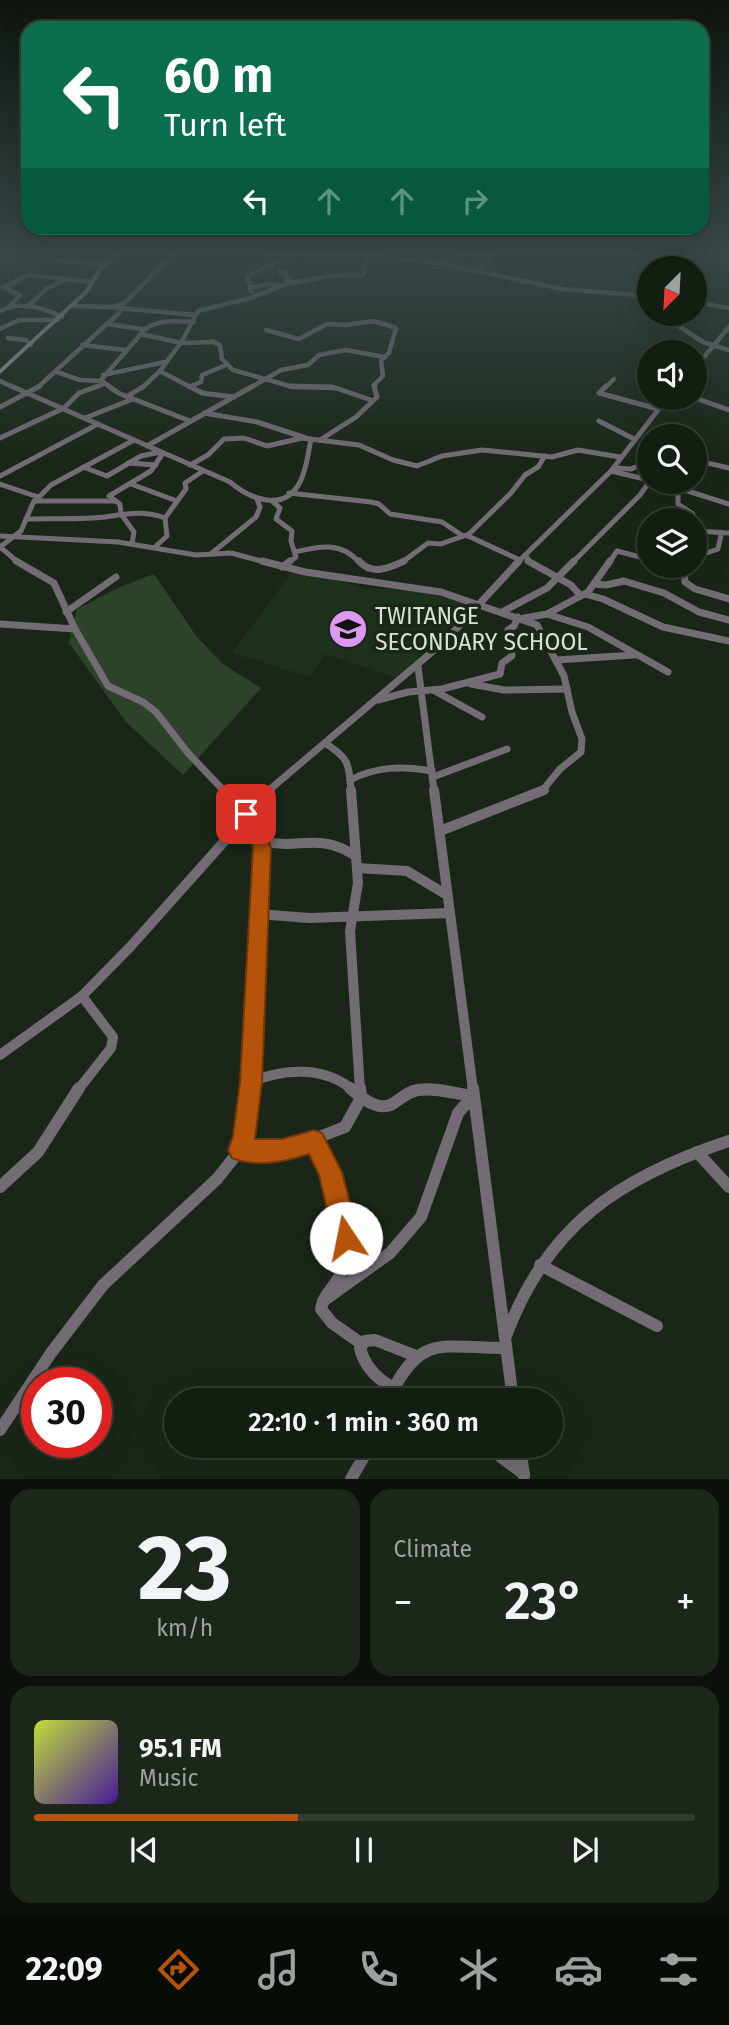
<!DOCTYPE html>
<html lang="en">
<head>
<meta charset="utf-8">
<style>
	body { margin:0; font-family:"Fira Sans",sans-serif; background:#1d261b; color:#f1f3f6; height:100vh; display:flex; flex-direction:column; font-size:26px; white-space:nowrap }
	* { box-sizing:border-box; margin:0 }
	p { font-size:23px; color:#9da29f }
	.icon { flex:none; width:38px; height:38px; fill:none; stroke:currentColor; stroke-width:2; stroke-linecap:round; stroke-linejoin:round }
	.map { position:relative; height:1479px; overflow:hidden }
	.panel { display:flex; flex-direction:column; gap:10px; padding:10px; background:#0b100a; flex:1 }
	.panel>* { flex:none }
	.guide { position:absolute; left:21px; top:21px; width:688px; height:214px; border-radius:21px; box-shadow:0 7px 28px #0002,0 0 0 2px #333b32; background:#0b6e4f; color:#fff; overflow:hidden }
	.needle { width:46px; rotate:204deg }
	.buttons { position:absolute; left:637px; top:256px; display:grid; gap:14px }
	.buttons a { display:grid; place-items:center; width:70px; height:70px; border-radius:50%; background:#141d12; box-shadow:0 7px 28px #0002,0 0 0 2px #333b32; font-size:35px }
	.speed { position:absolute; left:21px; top:1367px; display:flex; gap:14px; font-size:35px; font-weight:700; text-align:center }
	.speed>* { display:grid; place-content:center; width:91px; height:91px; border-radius:50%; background:#141d12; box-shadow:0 7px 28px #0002,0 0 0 2px #333b32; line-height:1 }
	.speed .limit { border:10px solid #d22; background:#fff; color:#111 }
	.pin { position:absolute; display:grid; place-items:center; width:60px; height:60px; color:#fff; margin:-30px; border-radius:14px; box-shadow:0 4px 10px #0006 }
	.me { position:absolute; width:77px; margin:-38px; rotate:349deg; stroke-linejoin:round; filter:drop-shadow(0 0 5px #0008) }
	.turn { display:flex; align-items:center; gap:24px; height:147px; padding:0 28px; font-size:32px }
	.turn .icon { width:91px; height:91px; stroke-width:2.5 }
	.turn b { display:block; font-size:49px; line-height:60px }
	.lanes { display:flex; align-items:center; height:66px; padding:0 28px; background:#0003; justify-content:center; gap:35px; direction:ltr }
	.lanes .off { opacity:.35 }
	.big { font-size:52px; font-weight:600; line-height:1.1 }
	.panel .card { flex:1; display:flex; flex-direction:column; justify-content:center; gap:10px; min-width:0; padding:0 24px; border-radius:21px; background:#1d261b }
	.panel .dial { align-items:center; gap:0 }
	.dial b { font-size:91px; line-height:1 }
	.song { display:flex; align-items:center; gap:21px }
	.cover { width:84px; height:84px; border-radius:10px; background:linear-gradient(135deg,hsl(70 70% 55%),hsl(260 70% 35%)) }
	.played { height:7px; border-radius:4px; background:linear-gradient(90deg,#b45309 40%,#333b32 40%) }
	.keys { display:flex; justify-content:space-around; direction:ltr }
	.heat { display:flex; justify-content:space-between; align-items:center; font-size:38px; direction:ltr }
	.panel .tiles { flex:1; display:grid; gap:10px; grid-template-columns:1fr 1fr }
	.card:last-child { grid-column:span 2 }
	.trip { position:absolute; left:164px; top:1388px; width:399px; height:70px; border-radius:35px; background:#141d12; box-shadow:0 7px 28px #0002,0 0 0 2px #333b32; font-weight:600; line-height:70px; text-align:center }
	.tabs { display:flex; height:112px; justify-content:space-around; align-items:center; background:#080c07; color:#9da29f }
	.tabs .icon { width:49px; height:49px }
	.tabs .current { color:#b45309 }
	.tabs b { font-size:32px; color:#f1f3f6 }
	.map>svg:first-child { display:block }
	.built { fill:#1e311c }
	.green { fill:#2c4229 }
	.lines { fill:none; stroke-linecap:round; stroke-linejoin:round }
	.street-far4 { stroke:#736c75; stroke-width:4.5 }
	.street-far3 { stroke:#736c75; stroke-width:5 }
	.street-far2 { stroke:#736c75; stroke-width:7 }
	.street-far1 { stroke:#736c75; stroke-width:10 }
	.street { stroke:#736c75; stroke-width:12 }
	.secondary { fill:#a096a4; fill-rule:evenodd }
	.route { fill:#b45309; stroke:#753606; stroke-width:2 }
	.labels { text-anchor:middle; stroke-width:7; stroke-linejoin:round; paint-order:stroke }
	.poi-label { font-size:23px; fill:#d8e1d6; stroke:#1a2718; text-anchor:start }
</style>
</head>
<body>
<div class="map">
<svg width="729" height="1479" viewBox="0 0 729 1479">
	<rect width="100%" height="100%" fill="#1a2718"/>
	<polygon class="built" points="292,572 336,579 362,588 422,590 472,605 397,678 325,654 310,677 232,653"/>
	<polygon class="green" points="154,574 197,637 223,664 261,688 183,775 126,722 69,643 77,609 120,587"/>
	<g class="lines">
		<g class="street-far4">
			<polyline points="265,253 371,256 439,263 562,289 649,296"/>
			<polyline points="467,253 491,258"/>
			<polyline points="56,260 105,265"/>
			<polyline points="444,264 444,260 464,253"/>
			<polyline points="477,270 490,262 494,253"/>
			<polyline points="279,271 286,273 286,279 293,282"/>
			<polyline points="3,287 20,295 10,306"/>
			<polyline points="5,287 28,275 93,282"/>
			<polyline points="251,288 247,276 281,261 289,254"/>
			<polyline points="251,291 250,288 269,284 281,286"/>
			<polyline points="695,302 729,308"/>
			<polyline points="27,307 46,289 67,279"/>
			<polyline points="113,307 123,304 175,253"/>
			<polyline points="118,308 196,315"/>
			<path d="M0,311C21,301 42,307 62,317"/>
			<polyline points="671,321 703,342 729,350"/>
			<polyline points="107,324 142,329"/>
			<polyline points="0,329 19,320 58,320"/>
			<polyline points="266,330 299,339 327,324 346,325 374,321 396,328 389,353 381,360 383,376 374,385 375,388"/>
			<path d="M140,335C152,318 176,321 194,322"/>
			<polyline points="8,338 26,340 31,345"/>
			<polyline points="212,341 220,345 222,359 233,370 293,387 335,388"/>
			<polyline points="82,345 125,350"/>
			<polyline points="695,368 729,327"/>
			<polyline points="57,372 80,380 101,381"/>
			<polyline points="103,375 165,362"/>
			<polyline points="0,381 15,388"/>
			<polyline points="189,387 201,382 202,375 226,365"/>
			<polyline points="37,388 120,312 119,308 113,307 72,306"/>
			<polyline points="93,388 104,384"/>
			<polyline points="111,388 101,380 141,334 181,343 215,342"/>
			<polyline points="142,388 160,371"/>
			<polyline points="192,388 160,371 182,341 198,311 250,298 287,284 328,276 363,275 367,256"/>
			<polyline points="250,388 281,370 308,365 319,355 346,350 385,357"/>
			<polyline points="605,388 614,379"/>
		</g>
		<g class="street-far3">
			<path d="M11,386L230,482C250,499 284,513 300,482C307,469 308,453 311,439"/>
			<polyline points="109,386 118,393 190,421"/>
			<polyline points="189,386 202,393 234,397"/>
			<polyline points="290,386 333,387 371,400"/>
			<polyline points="606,386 599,393 658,409"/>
			<polyline points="128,396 144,386"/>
			<polyline points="692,397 729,410"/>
			<polyline points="0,407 40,386"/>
			<polyline points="204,413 257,422 306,438"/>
			<polyline points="85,418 133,399"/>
			<polyline points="599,421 634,439"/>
			<polyline points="0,438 64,408 79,393 98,386"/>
			<polyline points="320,440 356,417 377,397 374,386"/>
			<polyline points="147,446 253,386"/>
			<polyline points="695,460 729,468"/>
			<polyline points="128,463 156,465"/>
			<polyline points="190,465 208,455 224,439 244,438 267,446 302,438 359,445 393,460 417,466 442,456 482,450 552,457 578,450 620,457"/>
			<polyline points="83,467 107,476 141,456 160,452"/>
			<polyline points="616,468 631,469 649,461"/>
			<polyline points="611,471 649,480"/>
			<polyline points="0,476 98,424"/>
			<polyline points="656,481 729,504"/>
			<polyline points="0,484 38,497"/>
			<polyline points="131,484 177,501"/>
			<polyline points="678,488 678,504 693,514 693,520"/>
			<polyline points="289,493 371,502 379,504 390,514 442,522 463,536"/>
			<polyline points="34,501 115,501"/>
			<polyline points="272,501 280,508 276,519 292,531 291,541 296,557 288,563"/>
			<path d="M26,519C52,518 79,520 105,517C126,514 144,510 165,518"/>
			<polyline points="695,531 729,533"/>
			<polyline points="0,536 118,542 196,555 231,553 269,563"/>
			<polyline points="467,536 511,493 525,475 538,467 545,456"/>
			<polyline points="132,544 134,532 121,514 120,504 109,496 151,471 163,453"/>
			<polyline points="0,547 21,531 33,503 51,485 134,440"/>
			<polyline points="0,547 19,563"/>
			<polyline points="155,547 167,536 165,518 186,489 185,483 203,471"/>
			<path d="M295,552C319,546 341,541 360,563"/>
			<polyline points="212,553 256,517 260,507 257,499"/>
			<polyline points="525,555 531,563"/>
			<polyline points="695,557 718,549 721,535"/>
			<polyline points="401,563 428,543 441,544 466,535 520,560"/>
			<polyline points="517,563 611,471 668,397"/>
			<polyline points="572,563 640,495 650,481"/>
			<polyline points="609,563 617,551 640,557 649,553"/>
		</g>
		<g class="street-far2">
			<polyline points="16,561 54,583 75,629"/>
			<polyline points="262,561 305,572 441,592 537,625 564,676 572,712 582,739 581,752 560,769 542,791"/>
			<path d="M359,561C372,576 389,568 404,561"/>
			<polyline points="528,561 571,585 581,596"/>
			<polyline points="678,565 684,571 685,582 695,589 729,599"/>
			<polyline points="282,567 290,561"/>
			<polyline points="594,584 606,585 624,581 664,593 699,612 729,620"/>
			<polyline points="585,594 603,599 663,627 729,641"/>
			<polyline points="66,612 116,577"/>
			<polyline points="502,612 547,588 574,561"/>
			<polyline points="547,614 588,627 668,672"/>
			<polyline points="524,618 547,614 588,592 610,561"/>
			<polyline points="0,624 75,629 108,686 143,702 156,712 188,753 224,791"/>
			<polyline points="556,660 634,655"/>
			<polyline points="418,667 434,791"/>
			<polyline points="471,684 504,690 567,689"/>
			<polyline points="433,690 482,717"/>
			<polyline points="378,700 408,692 442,689 500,674 502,663 512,656 508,630 514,626 518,617"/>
			<path d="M325,743C349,758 349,764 351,791"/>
			<polyline points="433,777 507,749"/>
			<path d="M350,780C377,766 403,766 432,771"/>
			<polyline points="268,791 446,640 519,561"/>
		</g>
		<g class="street-far1">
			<polyline points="223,790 246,814"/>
			<polyline points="351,790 358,883 350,931 360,1090"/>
			<polyline points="434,790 473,1090"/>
			<polyline points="242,819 257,833 262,848 250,1090"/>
			<polyline points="440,831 544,790"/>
			<path d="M261,840C298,852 315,830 356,856"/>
			<polyline points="357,868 407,871 447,895"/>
			<polyline points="258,914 309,918 450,913"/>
			<polyline points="0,1055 82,996 131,946 270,790"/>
			<path d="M251,1082C284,1068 324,1066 353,1090"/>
			<polyline points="78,1090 111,1048 113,1037 82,996"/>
			<polyline points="418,1090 435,1090"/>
		</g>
		<g class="street">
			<path d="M350,1088C362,1098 379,1113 394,1103C403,1097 407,1092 418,1090C436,1087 455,1094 473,1096"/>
			<polyline points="473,1088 513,1400"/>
			<path d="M314,1141C334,1179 359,1228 342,1271C337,1285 323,1294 321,1309L332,1323L362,1344"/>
			<polyline points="240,1150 283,1151 345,1127 361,1098 360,1088"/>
			<polyline points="697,1152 729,1187"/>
			<polyline points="0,1187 38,1152 79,1088"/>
			<polyline points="540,1265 657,1326"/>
			<polyline points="323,1301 390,1253 421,1217 458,1113 465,1105 474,1102"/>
			<path d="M506,1336C547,1225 620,1177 729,1141"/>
			<path d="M416,1356L375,1340L365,1341L360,1348C367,1377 393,1389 418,1400"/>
			<path d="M388,1400C420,1332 441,1348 506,1348"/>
			<polyline points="0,1430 51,1353 103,1285 217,1179 240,1150 250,1088"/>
			<polyline points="486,1446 524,1474"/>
			<polyline points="520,1446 524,1476"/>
			<polyline points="351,1479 370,1446"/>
		</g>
		<polygon class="secondary" points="118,253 123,253 103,269 88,293 0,374 0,369 84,291 99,267"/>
	</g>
	<linearGradient id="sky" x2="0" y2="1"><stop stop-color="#0e150d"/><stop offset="0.55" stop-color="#384748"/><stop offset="1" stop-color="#384748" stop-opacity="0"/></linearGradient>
	<rect width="729" height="460" fill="url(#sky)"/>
	<path class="route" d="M246,807L252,809V818L263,828L271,848L262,1082L255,1139H282L314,1130L322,1133L342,1172L359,1238L355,1247L346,1251L338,1247L334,1238L319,1175L309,1154C285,1162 256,1168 232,1158L228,1150L233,1136L240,1082L253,848L250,837L233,819L239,809Z"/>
	<defs>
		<g id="school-disc" transform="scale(2.0125)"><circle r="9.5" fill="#dd98f3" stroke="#1a2718"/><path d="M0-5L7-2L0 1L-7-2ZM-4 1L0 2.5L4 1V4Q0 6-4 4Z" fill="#111"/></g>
	</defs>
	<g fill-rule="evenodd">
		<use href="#school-disc" x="348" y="629"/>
	</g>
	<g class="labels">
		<g class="poi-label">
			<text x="375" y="624">TWITANGE<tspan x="375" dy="26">SECONDARY SCHOOL</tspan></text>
		</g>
	</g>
</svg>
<div class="buttons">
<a><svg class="needle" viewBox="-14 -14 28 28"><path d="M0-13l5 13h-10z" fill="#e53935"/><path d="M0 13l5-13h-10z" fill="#9da29f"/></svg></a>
<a><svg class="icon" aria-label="sound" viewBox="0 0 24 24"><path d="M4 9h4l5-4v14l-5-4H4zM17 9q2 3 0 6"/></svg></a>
<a><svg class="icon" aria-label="search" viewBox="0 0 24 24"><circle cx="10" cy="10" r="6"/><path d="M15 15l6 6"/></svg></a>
<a><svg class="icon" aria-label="layers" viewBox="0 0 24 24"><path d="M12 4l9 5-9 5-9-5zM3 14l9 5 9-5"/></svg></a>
</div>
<div class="speed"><div class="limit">30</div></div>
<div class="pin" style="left:246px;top:814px;background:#d93025"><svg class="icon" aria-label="arrive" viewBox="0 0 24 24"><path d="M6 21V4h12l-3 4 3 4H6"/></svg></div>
<svg class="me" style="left:346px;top:1238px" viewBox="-20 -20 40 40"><circle r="19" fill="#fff"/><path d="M0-13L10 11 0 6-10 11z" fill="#b45309"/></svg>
<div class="trip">22:10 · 1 min · 360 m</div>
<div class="guide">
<div class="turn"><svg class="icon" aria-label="left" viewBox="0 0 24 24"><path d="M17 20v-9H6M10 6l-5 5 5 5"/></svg><div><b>60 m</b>Turn left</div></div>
<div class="lanes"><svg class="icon" aria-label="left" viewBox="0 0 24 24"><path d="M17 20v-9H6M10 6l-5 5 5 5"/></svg><svg class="icon off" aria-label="ahead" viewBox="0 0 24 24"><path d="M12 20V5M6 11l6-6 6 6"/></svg><svg class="icon off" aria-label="ahead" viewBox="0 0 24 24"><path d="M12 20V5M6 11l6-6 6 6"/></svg><svg class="icon off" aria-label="right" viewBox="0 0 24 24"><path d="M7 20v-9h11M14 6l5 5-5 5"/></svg></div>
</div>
</div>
<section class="panel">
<div class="tiles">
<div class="card dial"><b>23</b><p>km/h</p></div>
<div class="card"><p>Climate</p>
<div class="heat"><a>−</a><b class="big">23°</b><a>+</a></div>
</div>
<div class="card">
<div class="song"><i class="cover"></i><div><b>95.1 FM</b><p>Music</p></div></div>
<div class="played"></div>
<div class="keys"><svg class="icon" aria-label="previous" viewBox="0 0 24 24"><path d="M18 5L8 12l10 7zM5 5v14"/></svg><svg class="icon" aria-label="pause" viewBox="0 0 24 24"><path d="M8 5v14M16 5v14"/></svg><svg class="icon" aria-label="next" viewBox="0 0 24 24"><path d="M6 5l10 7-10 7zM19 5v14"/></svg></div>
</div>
</div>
</section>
<nav class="tabs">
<b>22:09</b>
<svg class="icon current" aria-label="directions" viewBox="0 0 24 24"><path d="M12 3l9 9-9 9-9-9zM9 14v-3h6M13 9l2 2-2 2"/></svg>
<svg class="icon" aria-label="music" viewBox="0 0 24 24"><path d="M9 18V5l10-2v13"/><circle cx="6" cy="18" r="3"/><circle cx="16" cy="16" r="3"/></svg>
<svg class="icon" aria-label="phone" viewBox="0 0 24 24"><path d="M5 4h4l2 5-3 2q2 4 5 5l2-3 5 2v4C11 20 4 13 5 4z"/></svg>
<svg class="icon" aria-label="climate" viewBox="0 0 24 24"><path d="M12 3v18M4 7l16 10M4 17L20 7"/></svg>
<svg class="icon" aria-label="car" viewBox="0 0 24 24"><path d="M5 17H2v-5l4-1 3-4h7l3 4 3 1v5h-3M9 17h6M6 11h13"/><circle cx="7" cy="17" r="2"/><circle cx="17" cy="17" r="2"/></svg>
<svg class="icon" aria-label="filters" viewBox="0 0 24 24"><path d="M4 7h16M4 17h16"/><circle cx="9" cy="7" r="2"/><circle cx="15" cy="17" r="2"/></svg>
</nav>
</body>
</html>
